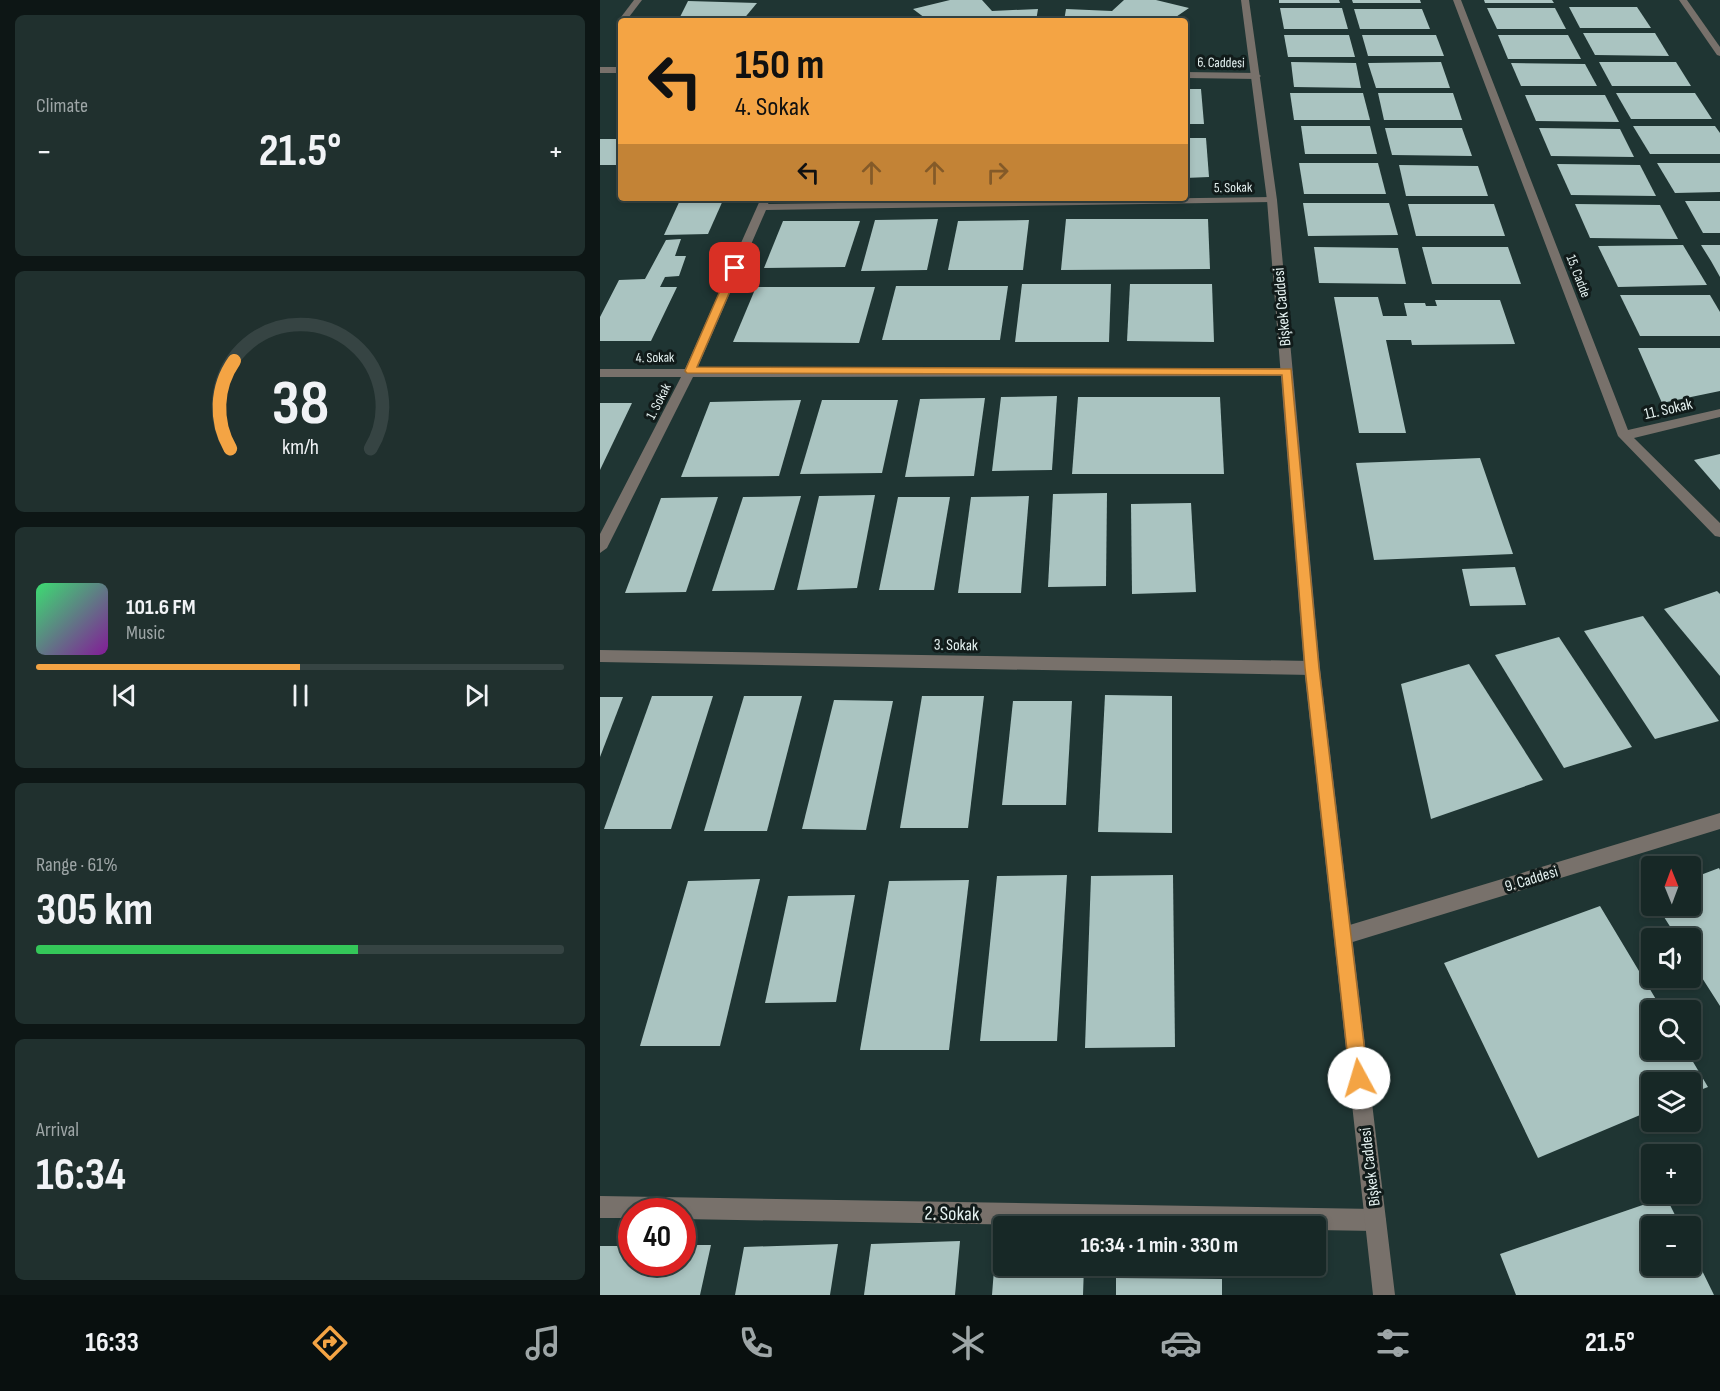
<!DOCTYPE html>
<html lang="en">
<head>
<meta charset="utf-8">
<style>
	body { margin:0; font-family:"Sofia Sans Condensed",sans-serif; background:#20302e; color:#f1f3f6; height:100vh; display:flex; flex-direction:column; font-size:22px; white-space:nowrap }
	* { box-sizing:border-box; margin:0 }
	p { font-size:20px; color:#9ea6a7 }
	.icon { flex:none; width:33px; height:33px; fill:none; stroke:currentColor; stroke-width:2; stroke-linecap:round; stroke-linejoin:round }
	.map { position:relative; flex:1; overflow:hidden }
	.details { display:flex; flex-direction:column; gap:15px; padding:15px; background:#0d1615; width:600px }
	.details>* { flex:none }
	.guide { position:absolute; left:18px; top:18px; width:570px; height:183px; border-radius:6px; box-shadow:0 3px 9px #0003,0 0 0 2px #364443; background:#f4a444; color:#111; overflow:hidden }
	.needle { width:39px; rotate:359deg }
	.fabs { position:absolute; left:1041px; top:856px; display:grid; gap:12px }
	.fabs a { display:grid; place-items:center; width:60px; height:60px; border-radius:6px; background:#172826; box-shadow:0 3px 9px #0003,0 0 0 2px #364443; font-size:30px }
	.speed { position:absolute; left:18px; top:1198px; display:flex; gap:12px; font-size:30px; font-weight:700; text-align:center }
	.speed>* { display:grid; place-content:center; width:78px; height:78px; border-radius:50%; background:#172826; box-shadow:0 3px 9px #0003,0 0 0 2px #364443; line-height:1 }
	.speed .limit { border:9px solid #d22; background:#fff; color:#111 }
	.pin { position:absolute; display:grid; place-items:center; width:51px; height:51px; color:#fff; margin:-26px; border-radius:12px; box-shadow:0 3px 9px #0006 }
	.me { position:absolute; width:66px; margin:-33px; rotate:354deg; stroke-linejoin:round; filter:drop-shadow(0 0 4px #0008) }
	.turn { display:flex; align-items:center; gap:21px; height:126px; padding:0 18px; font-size:27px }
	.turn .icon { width:78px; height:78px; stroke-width:2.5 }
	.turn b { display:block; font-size:42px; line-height:51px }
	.lanes { display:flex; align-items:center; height:57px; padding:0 18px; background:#0003; justify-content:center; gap:30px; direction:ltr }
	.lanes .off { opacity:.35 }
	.big { font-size:45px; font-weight:700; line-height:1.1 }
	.details .tile { flex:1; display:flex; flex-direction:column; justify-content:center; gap:9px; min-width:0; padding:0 21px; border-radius:9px; background:#20302e }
	.details .dial { align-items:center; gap:0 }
	.dial svg { height:156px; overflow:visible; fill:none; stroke:#364443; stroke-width:7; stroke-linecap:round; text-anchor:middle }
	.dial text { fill:#f1f3f6; stroke:none }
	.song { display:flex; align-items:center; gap:18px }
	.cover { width:72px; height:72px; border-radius:9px; background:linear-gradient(135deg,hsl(140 70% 55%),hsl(290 70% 35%)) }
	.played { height:6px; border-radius:3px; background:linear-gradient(90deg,#f4a444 50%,#364443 50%) }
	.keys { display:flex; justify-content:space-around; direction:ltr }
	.heat { display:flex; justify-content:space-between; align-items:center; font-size:33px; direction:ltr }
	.charge { height:9px; border-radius:4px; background:linear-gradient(90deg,#34c759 61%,#364443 0) }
	.trip { position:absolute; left:393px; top:1216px; width:333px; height:60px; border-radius:6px; background:#172826; box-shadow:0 3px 9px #0003,0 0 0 2px #364443; font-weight:700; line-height:60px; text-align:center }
	.dock { display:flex; height:96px; justify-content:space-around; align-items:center; background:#09100f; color:#9ea6a7 }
	.dock .icon { width:42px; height:42px }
	.dock .on { color:#f4a444 }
	.dock b { font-size:27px; color:#f1f3f6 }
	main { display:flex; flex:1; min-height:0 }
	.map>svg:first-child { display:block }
	.building { fill:#aac4c1 }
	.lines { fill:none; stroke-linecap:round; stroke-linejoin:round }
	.service { fill:#78716b; fill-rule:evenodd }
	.minor { fill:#78716b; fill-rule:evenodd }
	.tertiary { fill:#78716b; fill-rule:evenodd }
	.route { fill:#f4a444; stroke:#9f6b2c; stroke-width:1.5 }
	.labels { text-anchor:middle; stroke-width:6; stroke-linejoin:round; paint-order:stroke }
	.far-street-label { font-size:14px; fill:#e5f2f1; stroke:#111b1a }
	.street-label { font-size:16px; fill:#e5f2f1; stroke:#111b1a }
	.near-street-label { font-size:20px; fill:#e5f2f1; stroke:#111b1a }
</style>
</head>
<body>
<main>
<section class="details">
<div class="tile"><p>Climate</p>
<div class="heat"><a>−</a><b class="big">21.5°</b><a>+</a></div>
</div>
<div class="tile dial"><svg viewBox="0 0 100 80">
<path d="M14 69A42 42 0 1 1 86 69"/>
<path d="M14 69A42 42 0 0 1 16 24" stroke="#f4a444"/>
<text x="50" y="56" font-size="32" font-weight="700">38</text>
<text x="50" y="72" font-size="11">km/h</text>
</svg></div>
<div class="tile">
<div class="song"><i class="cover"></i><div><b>101.6 FM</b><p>Music</p></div></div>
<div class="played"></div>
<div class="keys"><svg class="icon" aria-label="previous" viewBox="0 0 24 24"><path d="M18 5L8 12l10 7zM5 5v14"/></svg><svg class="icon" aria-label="pause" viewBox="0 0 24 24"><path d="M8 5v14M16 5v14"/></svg><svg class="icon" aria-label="next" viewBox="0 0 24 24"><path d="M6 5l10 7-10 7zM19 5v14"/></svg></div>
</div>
<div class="tile"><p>Range · 61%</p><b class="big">305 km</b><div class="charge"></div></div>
<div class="tile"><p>Arrival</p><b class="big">16:34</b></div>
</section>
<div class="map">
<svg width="1120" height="1295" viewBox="0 0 1120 1295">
	<rect width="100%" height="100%" fill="#1f3533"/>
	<g class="building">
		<polygon points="350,0 382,0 392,11 438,9 436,21 329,21 313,9"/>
		<polygon points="524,0 556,0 589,8 570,21 464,21 466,9 512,11"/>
		<polygon points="679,0 739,0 740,3 679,3"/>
		<polygon points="752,0 820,0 821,3 753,3"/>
		<polygon points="884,0 952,0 954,3 885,3"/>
		<polygon points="88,1 157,3 142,21 78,21"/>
		<polygon points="969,7 1037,7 1051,28 980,28"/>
		<polygon points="680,8 742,8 748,29 684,29"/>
		<polygon points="887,8 955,8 966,29 897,29"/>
		<polygon points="754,9 822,9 830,29 760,29"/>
		<polygon points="983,33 1055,33 1069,56 995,55"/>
		<polygon points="684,35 749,35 755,57 688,57"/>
		<polygon points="762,35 836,35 844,56 768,56"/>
		<polygon points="898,35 968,35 981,59 908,59"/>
		<polygon points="691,62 756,63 761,88 694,87"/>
		<polygon points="841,62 850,88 776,88 768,63"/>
		<polygon points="999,62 1076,62 1091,86 1012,86"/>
		<polygon points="911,63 985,64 997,86 921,86"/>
		<polygon points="585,89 601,89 604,124 585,124"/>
		<polygon points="690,93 763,93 770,120 694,120"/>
		<polygon points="778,93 853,93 862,120 784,120"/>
		<polygon points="1016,93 1095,93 1112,119 1031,119"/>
		<polygon points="925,95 1005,95 1019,122 936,121"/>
		<polygon points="701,126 770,126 777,154 705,154"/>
		<polygon points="1033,126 1115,126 1120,133 1120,154 1050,154"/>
		<polygon points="785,128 862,128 872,156 792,155"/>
		<polygon points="939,128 1020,129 1034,157 951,156"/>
		<polygon points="585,138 606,138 609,177 585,178"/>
		<rect x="0" y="139" width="21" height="26"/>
		<polygon points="699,163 778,163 786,194 704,194"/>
		<polygon points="1057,163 1120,163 1120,192 1075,193"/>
		<polygon points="957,164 1040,165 1056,196 971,195"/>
		<polygon points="799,165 878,166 888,196 806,196"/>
		<polygon points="81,198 124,198 108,234 64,235"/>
		<polygon points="1085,201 1120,201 1120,233 1103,233"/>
		<polygon points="703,203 789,203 798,235 708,236"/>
		<polygon points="808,204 894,204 905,236 816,236"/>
		<polygon points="975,204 1060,205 1078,239 990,238"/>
		<polygon points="338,219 327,270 261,271 275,220"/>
		<polygon points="466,219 608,219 610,269 461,270"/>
		<polygon points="429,220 423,270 348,270 358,221"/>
		<polygon points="183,221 260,221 245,267 164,268"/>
		<polygon points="81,239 75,256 86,256 79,276 65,277 60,287 77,287 51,341 0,341 0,317 19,280 45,279 66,240"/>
		<polygon points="1083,245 1107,285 1018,287 998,246"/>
		<polygon points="1101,245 1120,245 1120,277 1111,261"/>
		<polygon points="714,247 798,248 806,284 719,283"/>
		<polygon points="822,247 908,247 921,284 832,284"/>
		<polygon points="422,284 511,284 509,342 415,342"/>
		<polygon points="530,284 612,284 614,342 527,341"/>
		<polygon points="296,286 408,286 400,340 282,340"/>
		<polygon points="156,287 275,287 259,343 133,342"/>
		<polygon points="1020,295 1110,295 1120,312 1120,336 1040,336"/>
		<polygon points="734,297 778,297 783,316 807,316 804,303 825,303 826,306 837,306 835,300 900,300 915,344 812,345 811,340 786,340 806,433 759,433"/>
		<polygon points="1038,348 1120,348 1120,391 1062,403"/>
		<polygon points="457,396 452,470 392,471 401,397"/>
		<polygon points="478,397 620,397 624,474 472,474"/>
		<polygon points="385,398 374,476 305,477 320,399"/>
		<polygon points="201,400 179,476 81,477 110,402"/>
		<polygon points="222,400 298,400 282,473 200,474"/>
		<polygon points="0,403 32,403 0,470"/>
		<polygon points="1120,454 1120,490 1094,460"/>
		<polygon points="880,458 913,554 774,560 756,463"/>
		<polygon points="507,493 506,586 448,587 453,494"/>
		<polygon points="275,495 257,588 197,590 219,496"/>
		<polygon points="201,496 174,590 112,591 143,497"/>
		<polygon points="429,496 421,593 358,593 371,497"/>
		<polygon points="118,497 86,592 25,593 61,498"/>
		<polygon points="298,497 350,497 334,590 279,590"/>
		<polygon points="591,503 596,592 532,594 531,504"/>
		<polygon points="915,567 926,605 870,606 862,569"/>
		<polygon points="1117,591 1120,594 1120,676 1064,609"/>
		<polygon points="1043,616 1119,721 1055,739 984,631"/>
		<polygon points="959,637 1032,747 964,768 895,655"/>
		<polygon points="869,664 943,780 831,819 801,684"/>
		<polygon points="505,695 572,696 572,833 498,832"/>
		<polygon points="52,696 113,696 71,829 4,829"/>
		<polygon points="144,696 202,696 167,831 104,831"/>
		<polygon points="322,696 384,696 368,828 300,828"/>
		<polygon points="0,697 23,697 0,757"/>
		<polygon points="234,700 293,701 266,830 202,829"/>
		<polygon points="413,701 472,701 466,805 402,805"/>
		<polygon points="1119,868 1120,870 1120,1006 1090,959 1090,939 1078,939 1057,906 1090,906 1090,879"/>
		<polygon points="467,875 457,1041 380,1041 397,876"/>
		<polygon points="573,875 575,1047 485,1048 491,876"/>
		<polygon points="160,879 120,1046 40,1046 88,881"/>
		<polygon points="369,880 349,1050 260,1050 289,881"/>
		<polygon points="255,895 236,1002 165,1003 188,896"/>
		<polygon points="1000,906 1063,1011 1052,1011 1052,1050 1086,1050 1108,1087 1090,1094 1090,1083 1052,1083 1052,1110 938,1158 844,963"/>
		<polygon points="1066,1197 1081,1227 1052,1227 1052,1266 1090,1266 1090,1246 1114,1295 916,1295 900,1254"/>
		<polygon points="360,1241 355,1295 264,1295 271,1244"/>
		<polygon points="238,1244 230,1295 135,1295 144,1247"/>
		<polygon points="396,1244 404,1244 404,1266 484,1266 483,1295 392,1295"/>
		<polygon points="82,1245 111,1245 100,1295 0,1295 0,1246 32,1246 32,1263 82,1263"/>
		<polygon points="516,1278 622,1279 622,1295 516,1295"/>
	</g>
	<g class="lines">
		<polygon class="service" points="34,0 42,0 26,21 19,23 18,21"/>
		<g class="minor">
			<polygon points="853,0 861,0 1028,430 1120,409 1120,417 1034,438 1120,523 1120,537 1115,536 1018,436"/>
			<polygon points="1079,0 1087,0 1120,47 1120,56 1117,55"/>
			<rect x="0" y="67" width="21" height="6"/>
			<polygon points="585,72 657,73 661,76 657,79 585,78"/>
			<polygon points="672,197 677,200 676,202 166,210 97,369 687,368 693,372 687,376 93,377 7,548 0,553 0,534 81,377 0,377 0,369 85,369 161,198 171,198 168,204"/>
			<polygon points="0,650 712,661 717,663 720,668 717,673 712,675 0,662"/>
			<polygon points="1120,813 1120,829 743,945 737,942 734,936 737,930 743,927"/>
			<polygon points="0,1196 775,1209 783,1212 786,1220 783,1228 775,1231 716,1230 716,1227 557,1227 82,1219 82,1212 32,1212 32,1218 0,1218"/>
		</g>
		<polygon class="tertiary" points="641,0 649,0 677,200 720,668 795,1295 773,1295 704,668 667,200"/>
	</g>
	<polygon class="route" points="135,265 140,268 97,367 691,369 719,668 768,1078 765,1084 759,1087 752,1084 750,1078 705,668 682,375 87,373 85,371 130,268"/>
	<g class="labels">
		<g class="far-street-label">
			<text transform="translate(621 62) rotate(1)" y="5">6. Caddesi</text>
			<text transform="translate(633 187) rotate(-1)" y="5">5. Sokak</text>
			<text transform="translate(979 276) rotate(69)" y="5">15. Cadde</text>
			<text transform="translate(55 357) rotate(-1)" y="5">4. Sokak</text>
			<text transform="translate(58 401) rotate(-63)" y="5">1. Sokak</text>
		</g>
		<g class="street-label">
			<text transform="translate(681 307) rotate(-95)" y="6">Bişkek Caddesi</text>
			<text transform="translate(1068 408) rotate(-13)" y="6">11. Sokak</text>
			<text transform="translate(356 644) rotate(1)" y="6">3. Sokak</text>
			<text transform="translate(931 878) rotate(-17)" y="6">9. Caddesi</text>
			<text transform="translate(769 1167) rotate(-97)" y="6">Bişkek Caddesi</text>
		</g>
		<g class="near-street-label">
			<text transform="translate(352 1213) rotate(1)" y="7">2. Sokak</text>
		</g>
	</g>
</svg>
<div class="fabs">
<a><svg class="needle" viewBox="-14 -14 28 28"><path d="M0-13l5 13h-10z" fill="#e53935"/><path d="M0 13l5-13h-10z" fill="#9ea6a7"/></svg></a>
<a><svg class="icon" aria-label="sound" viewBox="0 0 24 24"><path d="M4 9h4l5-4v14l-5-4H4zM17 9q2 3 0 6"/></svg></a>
<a><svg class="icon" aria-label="search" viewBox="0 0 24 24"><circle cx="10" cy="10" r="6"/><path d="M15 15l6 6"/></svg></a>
<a><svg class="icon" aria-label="layers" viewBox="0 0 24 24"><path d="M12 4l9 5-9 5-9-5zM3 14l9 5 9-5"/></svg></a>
<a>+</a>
<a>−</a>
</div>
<div class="speed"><div class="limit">40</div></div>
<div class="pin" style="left:135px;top:268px;background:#d93025"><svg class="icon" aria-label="arrive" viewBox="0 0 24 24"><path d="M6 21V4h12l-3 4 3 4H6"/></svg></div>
<svg class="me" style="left:759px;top:1078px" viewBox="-20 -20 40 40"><circle r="19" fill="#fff"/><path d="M0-13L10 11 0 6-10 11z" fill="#f4a444"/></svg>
<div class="trip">16:34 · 1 min · 330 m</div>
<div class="guide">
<div class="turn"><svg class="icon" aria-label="left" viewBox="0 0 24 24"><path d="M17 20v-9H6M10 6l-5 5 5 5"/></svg><div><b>150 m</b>4. Sokak</div></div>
<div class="lanes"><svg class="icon" aria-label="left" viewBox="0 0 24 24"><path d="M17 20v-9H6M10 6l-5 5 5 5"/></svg><svg class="icon off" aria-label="ahead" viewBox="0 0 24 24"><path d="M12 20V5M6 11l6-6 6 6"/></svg><svg class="icon off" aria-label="ahead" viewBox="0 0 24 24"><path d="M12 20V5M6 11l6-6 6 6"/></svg><svg class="icon off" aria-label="right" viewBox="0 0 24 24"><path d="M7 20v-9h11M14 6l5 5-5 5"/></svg></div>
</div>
</div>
</main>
<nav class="dock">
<b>16:33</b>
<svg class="icon on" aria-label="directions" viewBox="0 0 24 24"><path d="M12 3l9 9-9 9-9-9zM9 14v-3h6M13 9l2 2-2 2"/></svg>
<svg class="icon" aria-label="music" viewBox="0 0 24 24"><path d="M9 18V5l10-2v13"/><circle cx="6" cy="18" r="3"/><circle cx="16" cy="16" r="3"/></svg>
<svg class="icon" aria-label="phone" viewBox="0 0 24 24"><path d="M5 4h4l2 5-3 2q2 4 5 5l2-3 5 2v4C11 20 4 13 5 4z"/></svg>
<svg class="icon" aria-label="climate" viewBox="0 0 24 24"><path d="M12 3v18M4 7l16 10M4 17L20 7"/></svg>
<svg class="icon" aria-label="car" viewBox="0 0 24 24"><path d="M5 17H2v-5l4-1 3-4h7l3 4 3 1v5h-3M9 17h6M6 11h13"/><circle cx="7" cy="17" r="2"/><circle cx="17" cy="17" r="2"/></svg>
<svg class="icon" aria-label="filters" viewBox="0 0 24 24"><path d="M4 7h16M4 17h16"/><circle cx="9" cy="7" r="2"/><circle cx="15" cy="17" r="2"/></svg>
<b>21.5°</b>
</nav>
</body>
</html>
